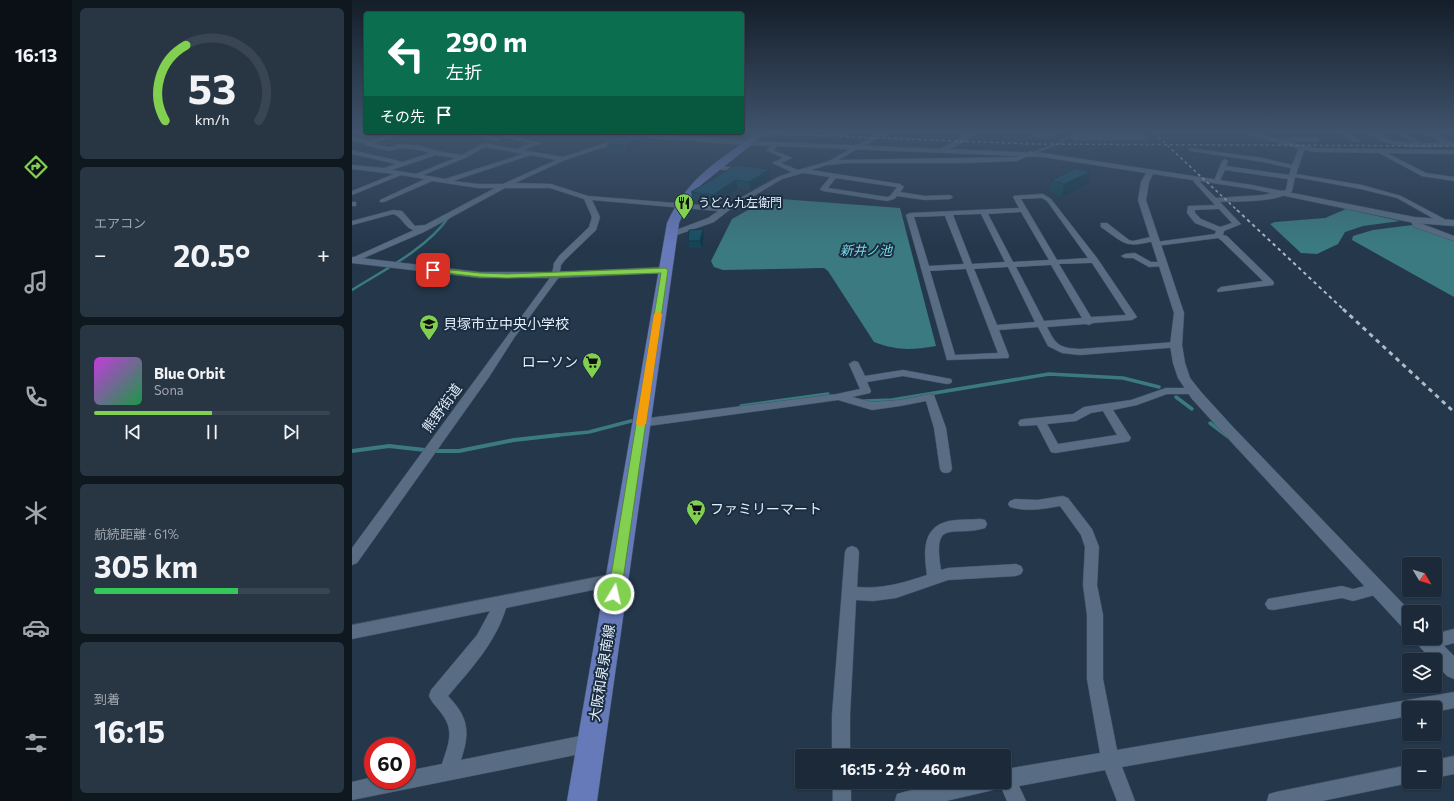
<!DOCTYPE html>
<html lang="ja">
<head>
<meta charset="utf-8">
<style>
	body { margin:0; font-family:Commissioner,"Noto Sans JP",sans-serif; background:#283543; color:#f1f3f6; height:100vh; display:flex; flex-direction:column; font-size:15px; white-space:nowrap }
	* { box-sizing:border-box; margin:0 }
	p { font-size:13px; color:#a0a6ae }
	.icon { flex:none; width:22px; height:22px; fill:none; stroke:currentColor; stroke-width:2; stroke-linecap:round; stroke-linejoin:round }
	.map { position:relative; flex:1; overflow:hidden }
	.details { display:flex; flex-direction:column; gap:8px; padding:8px; background:#0f171f; width:280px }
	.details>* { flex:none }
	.top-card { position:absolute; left:12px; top:12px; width:380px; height:122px; border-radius:4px; box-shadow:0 1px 3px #0004,0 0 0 1px #394553; background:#0b6e4f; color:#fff; overflow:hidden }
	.needle { width:26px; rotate:128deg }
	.fabs { position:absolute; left:1050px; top:557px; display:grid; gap:8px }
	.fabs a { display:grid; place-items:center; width:40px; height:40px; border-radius:4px; background:#1b2938; box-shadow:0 1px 3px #0004,0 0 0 1px #394553; font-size:20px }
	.speed { position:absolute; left:12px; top:737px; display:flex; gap:8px; font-size:20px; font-weight:700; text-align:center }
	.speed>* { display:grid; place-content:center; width:52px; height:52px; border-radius:50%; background:#1b2938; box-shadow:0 1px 3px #0004,0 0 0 1px #394553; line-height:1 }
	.speed .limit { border:6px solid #d22; background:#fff; color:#111 }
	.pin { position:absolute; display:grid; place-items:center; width:34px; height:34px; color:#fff; margin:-17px; border-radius:8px; box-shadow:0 2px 6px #0006 }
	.me { position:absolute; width:44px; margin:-22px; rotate:9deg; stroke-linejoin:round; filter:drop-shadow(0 0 3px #0008) }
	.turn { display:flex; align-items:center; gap:14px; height:84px; padding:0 16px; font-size:18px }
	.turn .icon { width:52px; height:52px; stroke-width:2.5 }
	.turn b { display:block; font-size:28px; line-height:34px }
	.then { display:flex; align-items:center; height:38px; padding:0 16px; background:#0003; gap:8px; font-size:15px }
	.big { font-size:30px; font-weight:700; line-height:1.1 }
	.details .card { flex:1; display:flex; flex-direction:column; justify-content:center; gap:6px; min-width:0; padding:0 14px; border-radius:6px; background:#283543 }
	.details .dial { align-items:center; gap:0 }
	.dial svg { height:104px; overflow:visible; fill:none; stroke:#394553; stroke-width:7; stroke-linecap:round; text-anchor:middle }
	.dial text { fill:#f1f3f6; stroke:none }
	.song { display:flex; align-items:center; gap:12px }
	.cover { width:48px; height:48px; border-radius:6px; background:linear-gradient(135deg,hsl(290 70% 55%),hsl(140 70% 35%)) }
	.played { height:4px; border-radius:2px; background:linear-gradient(90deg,#82d04f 50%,#394553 50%) }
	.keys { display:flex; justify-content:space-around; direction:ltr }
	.heat { display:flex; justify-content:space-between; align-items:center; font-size:22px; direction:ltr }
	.charge { height:6px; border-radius:3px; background:linear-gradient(90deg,#34c759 61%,#394553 0) }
	.trip { position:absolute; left:443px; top:749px; width:216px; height:40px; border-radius:4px; background:#1b2938; box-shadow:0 1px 3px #0004,0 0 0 1px #394553; font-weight:700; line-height:40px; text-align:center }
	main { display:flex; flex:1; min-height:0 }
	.dock { display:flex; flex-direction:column; width:72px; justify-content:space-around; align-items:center; background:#0b1016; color:#a0a6ae }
	.dock .icon { width:28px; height:28px }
	.dock .active { color:#82d04f }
	.dock b { font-size:18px; color:#f1f3f6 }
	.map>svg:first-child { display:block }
	.water { fill:#3a7a80 }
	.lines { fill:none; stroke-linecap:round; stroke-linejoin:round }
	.stream-far3 { stroke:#3a7a80; stroke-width:2 }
	.stream-far2 { stroke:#3a7a80; stroke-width:2.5 }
	.stream-far1 { stroke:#3a7a80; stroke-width:3.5 }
	.stream { stroke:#3a7a80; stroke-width:4 }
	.minor-casing { stroke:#445466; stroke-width:1 }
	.tertiary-casing { stroke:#445466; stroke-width:1 }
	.primary-casing { stroke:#445466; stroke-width:1 }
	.minor { fill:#586c83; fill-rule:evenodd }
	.tertiary { fill:#586c83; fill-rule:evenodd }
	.primary { fill:#6679b9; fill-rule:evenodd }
	.rail-far2 { stroke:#adbbca; stroke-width:1.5; stroke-dasharray:3 3; stroke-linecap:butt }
	.rail-far1 { stroke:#adbbca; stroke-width:2; stroke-dasharray:3.5 3.5; stroke-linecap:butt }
	.rail { stroke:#adbbca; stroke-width:3; stroke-dasharray:4.5 4.5; stroke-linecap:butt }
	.wall { fill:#164456 }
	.shaded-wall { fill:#123746 }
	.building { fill:#194f64; stroke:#123746 }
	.route { fill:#82d04f; stroke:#548733 }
	.slow { fill:#f59e0b }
	.labels { text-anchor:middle; stroke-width:4; stroke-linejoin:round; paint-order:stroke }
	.far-poi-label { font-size:12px; fill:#e4effc; stroke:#1b2d40; text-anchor:start }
	.far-water-label { font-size:13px; font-style:italic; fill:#77dce7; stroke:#1b2d40 }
	.poi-label { font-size:14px; fill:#e4effc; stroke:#1b2d40; text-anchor:start }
	.street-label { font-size:14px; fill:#e4effc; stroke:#1b2d40 }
</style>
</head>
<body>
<main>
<nav class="dock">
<b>16:13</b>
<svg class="icon active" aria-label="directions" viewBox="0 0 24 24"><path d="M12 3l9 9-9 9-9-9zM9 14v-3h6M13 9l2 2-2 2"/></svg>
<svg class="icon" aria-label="music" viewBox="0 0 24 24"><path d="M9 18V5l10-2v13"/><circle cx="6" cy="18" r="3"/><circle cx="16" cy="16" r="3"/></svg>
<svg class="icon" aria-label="phone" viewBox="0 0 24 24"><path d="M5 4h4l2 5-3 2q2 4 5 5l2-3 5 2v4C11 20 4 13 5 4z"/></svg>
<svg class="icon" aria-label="climate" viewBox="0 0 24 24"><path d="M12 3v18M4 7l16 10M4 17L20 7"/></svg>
<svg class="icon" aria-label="car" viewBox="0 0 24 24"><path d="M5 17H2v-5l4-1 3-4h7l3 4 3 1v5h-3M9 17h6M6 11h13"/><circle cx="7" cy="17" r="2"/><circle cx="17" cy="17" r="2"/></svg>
<svg class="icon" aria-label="filters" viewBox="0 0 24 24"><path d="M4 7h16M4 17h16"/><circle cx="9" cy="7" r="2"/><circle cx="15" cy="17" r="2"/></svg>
</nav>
<section class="details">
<div class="card dial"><svg viewBox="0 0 100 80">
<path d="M14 69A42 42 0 1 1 86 69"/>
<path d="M14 69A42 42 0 0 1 30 11" stroke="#82d04f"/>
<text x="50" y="56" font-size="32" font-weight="700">53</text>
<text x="50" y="72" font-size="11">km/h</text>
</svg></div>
<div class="card"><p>エアコン</p>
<div class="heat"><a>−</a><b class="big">20.5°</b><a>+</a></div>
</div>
<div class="card">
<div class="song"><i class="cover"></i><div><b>Blue Orbit</b><p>Sona</p></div></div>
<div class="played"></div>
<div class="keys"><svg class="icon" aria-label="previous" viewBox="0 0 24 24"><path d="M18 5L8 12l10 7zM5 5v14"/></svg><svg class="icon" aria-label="pause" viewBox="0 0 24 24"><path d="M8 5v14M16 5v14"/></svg><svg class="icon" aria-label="next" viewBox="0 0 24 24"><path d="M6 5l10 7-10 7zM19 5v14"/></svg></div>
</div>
<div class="card"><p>航続距離 · 61%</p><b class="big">305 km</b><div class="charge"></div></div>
<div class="card"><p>到着</p><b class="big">16:15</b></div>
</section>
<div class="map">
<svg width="1102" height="801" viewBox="0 0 1102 801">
	<rect width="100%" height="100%" fill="#24374b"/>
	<g class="water">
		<path d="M429,199L548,208L584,346C559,350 546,351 522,342L476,271L472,268L371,270L362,267L359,261L380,219L396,210Z"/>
		<polygon points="994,209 1048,221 1011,226 993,232 986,244 965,254 949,253 918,224 923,222 973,218"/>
		<polygon points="1060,225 1102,241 1102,297 1000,240 1001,236 1021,230"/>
	</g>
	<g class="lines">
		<polyline class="stream-far3" points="683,152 709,143 709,141 726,133"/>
		<path class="stream-far2" d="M0,290C32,270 74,249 96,218"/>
		<g class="stream-far1">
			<polyline points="824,397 840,409"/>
			<polyline points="512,401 540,400 697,374 771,378 807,387"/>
			<polyline points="389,406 476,394"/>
			<polyline points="858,423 875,436"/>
			<polyline points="197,436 237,432 279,421"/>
		</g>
		<g class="stream">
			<polyline points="0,451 37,446 73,450"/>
			<polyline points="82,451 107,451 162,440 207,435"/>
		</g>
		<g class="minor-casing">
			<g id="minor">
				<path d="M41,133H49L21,144L37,147L49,144L68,146L85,151L109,155L132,143L164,149L180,143L151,137L160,133H169L161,137L190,143L171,150L211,157L269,138L272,140L271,141L213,160L163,183L199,184L236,196L372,207L426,177L440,172L420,163L431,158L414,150L424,142L427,144L421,150L440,158L429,163L446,170L477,161L527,133H534L486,160L664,157L679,151L682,153L665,161L610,163H496L475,165L459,170L548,184L552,187L548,192L573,196L598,195L601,197L598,199L573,200L545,196L542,199L535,201L471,191L468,189L478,177L451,173L430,179L376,211L362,222L319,237H316V233L356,218L366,211L240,200L248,217L244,230L213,260L209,265L207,277L162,338L137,377L5,563L0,565V548L200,275L202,263L207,256L237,227L240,217L232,199L198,188H153L72,232L0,263V258L62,230C53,229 50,216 41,214L0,225V221L41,210L50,211L63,226L73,225L143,188H126L80,181L32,202H28V200L73,179L49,175L0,195V191L42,174L0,169V165L32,168L44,164L0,154V150L51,162L78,153L67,150L49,148L37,151L13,145V143L0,141V137L19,141ZM133,147L171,154L93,179L71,175L113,158ZM84,155L103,158L64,174L40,170ZM179,155L204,160L151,184H126L101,181ZM484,178L544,187H545L538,196L535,197L476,188Z"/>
				<polygon points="114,133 125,133 148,139 145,141"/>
				<path d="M617,133H624C618,139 593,154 586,150Z"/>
				<polygon points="676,133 692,135 697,133 705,133 692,139"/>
				<polygon points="785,133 791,133 795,138 792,140 722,140 719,138 722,136 788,136"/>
				<polygon points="987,133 994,133 1008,141 1003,142"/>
				<path d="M1016,133H1023L1039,140L1061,143L1045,133H1052L1069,143H1089L1073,133C1084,133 1091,142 1102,142V146C1075,146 1038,152 1016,133Z"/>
				<polygon points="940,137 965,138 968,140 965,142 941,141 929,145 926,143"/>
				<path d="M950,146L953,148L944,174L1010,185L1049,196L1100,223L1099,225H1093L1045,198L1009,189L943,177L940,191C926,203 886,201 868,202L889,224L872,231L871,235L875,236L921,281L922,283L921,285L866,292L865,290L869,287L911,281L869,240L866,238L804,246L800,244L804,242L863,234L864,231L843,223L835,213L836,206L863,205L841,181L844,177H848L849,178L847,181L864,198L911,195L934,190L936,179L873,170L867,182L862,181L870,161L873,159L876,161L874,166L937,175L939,168L911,162L839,151L837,150V148L911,158L940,165L947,148ZM867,209L880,223L868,227L849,219L843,213V210Z"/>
				<polygon points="1025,150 1029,150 1074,173 1102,177 1102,181 1070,176 1025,152"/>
				<polygon points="363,165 390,169 393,171 390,173 361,168 361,166"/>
				<path d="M691,194L699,199L745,258L785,317L780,320L741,323L737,325L733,324L695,327C704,345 707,348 728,349L824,342L827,343L829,345L827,347L728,355L710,353L696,346L686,327L647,330L657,356L656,358L595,360L554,215L558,213L667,208L661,197L662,196ZM690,198L695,201L736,258L705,260L669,199ZM669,212L697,260L661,262L636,214ZM629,214L653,262L620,264L601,215ZM593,216L612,264L577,266L562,217ZM740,263L774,315L739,317L707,264ZM699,265L730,318L692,321L664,267ZM656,267L683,322L645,325L622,269ZM614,269L646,353L603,355L578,271Z"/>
				<rect x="0" y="202" width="4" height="4"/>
				<polygon points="1059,218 1065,218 1068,223 1102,236 1102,241 1062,227 1058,220"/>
				<path d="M749,223H755L777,240L781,241L803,236L807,238L806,240C773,248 776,246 749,227Z"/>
				<polygon points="783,253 799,262 811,262 815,264 811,266 797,267 781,258 773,258 769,256 773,254"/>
				<polygon points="502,361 506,362 513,376 551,370 599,379 600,381 599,383 595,384 551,376 515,382 519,391 518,393 500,397 520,402 548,400 578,394 582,395 594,428 600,469 598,472 594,473 590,472 588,469 582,428 574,401 548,406 520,410 486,400 289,427 285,426 283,423 285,420 289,419 485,394 508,389 497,364"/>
				<path d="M814,388H842L847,391L842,394H815L785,405L761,410L779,438L777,441L773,442L703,453L699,452L685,425L668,426L666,423L668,420L672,419L721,414L732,407L779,400ZM751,411L765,435L706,444L695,424L724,421L739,413Z"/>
				<path d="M711,496L716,498L740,529L747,547L745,585L751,615V679L765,750L1102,692V708L1083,712V708H1057V716L770,767L783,801H765L753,770L667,786L674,801H655L649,787L645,785L644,789L637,791L594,801H543L545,794L552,792L595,782H652V770L654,769L748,753L735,679V615L731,585L733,547L729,535L708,506C692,509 674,512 658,507L656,504L658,501L663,499L685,500Z"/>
				<path d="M628,519L633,520L635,524L633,528C601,538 580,516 589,570L596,568L664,564L669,566L671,570L669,574L664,576L596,580L544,598L521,601L504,600L498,715V756H480V715L493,552L495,548L500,546L505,548L507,552L505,587C531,589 551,583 575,575C572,554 569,527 597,521C607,519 618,520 628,519Z"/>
				<path d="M265,573L270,575L272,579L270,583L265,585L154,608C144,642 119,669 96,696C117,718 118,732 109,760L238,734L244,737L247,743L244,749L238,752L0,800V782L21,777V780H55V771L90,764C96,745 103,731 90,714C85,707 80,703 77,696L79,690L125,635L138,611L0,639V625Z"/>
				<polygon points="1025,583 1030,585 1032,589 1030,593 1001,601 990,598 921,610 916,609 913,604 916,599 921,598 990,586 1001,589"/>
				<polygon points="1102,629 1102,643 1076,650 1070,648 1068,643 1070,638 1083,638 1083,634"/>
				<polygon points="1102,756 1102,774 1083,778 1083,760"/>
				<polygon points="1057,765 1057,782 1060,782 1057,783 970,801 915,801 917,794 924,792"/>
				<rect x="481" y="782" width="18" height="19"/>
			</g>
		</g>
		<g class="tertiary-casing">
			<g id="tertiary">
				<polygon points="250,133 282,133 397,141 691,153 900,185 1062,217 1102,220 1102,226 1062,223 900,189 801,174 797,182 794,200 832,313 830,345 833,363 838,378 850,393 881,427 1059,612 1057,612 1057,630 1051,628 871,433 840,399 826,378 821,363 818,345 822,313 786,200 789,182 794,173 691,157 397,145 253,135"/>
				<path d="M890,133C915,133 939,144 964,148L1102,150V154L964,152L948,149Z"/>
				<polygon points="0,257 128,272 204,272 313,267 318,270 313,273 204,278 128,278 0,263"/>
				<polygon points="1083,637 1102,656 1102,679 1095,676 1083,663 1083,660 1080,660 1065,644 1063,638 1083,638"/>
			</g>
		</g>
		<g class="primary-casing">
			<path id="primary" d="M404,133H414L350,184L334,207L327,223L245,801H215L315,223C337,175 365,163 404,133Z"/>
		</g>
		<use href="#minor" class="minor"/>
		<use href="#tertiary" class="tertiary"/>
		<use href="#primary" class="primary"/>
		<g class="rail-far2">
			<polyline points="404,133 679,144 1102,146"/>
			<polyline points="802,133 886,211"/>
		</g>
		<polyline class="rail-far1" points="885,210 992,310"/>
		<polyline class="rail" points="991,309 1102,412"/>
	</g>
	<g class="wall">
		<polygon points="296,140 286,148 275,153 257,152 255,144"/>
		<polygon points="418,169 419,178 398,190 386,188 362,204 340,200 339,192"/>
		<polygon points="699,180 736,184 710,197 697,192"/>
		<polygon points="352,236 350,248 338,248 336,241"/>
	</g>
	<g class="shaded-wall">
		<polygon points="292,133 294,133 296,140 286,148 275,153 273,145"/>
		<polygon points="418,169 419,178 398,190 397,182"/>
		<polygon points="738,172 736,184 710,197 712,184"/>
		<polygon points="384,180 386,188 362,204 361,195"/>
		<polygon points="351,229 352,236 350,248 348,241"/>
	</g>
	<g class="building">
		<polygon points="274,133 292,133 284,140 273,145 255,144 267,134"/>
		<polygon points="384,165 418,169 397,182 384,180 361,195 339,192"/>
		<polygon points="724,168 738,172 712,184 699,180"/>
		<polygon points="351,229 348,241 336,241 337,230"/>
	</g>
	<linearGradient id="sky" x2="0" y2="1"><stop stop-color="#141e29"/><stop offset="0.54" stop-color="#3f536c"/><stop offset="1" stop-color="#3f536c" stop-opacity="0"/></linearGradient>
	<rect width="1102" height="245" fill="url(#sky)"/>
	<polygon class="route" points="81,268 128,273 155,274 313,268 316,270 269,594 267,597 262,599 258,597 256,594 309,273 155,278 128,277 78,271 77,270"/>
	<polygon class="slow" points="306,311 310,314 294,424 289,427 284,424 302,314"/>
	<defs>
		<g id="restaurant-pin" transform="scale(1)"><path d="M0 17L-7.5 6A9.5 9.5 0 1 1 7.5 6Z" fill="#82d04f" stroke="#1b2d40"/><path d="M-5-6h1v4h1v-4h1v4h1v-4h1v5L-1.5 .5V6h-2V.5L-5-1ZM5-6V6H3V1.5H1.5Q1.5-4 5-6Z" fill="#111"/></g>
		<g id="university-pin" transform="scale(1)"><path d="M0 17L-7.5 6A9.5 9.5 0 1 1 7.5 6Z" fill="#82d04f" stroke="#1b2d40"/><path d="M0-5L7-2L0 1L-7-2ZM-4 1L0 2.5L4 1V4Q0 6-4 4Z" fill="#111"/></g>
		<g id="supermarket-pin" transform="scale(1)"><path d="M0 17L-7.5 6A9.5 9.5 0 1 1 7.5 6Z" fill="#82d04f" stroke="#1b2d40"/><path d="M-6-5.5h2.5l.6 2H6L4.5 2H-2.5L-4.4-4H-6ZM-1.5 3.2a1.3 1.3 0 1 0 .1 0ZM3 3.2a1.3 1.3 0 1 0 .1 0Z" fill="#111"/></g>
	</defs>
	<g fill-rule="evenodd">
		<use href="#restaurant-pin" x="332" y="203"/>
		<use href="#university-pin" x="77" y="324"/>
		<use href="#supermarket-pin" x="240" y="362"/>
		<use href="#supermarket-pin" x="344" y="509"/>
	</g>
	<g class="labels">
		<g class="far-poi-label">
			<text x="346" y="207">うどん九左衛門</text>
		</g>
		<g class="far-water-label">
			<text x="514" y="255">新井ノ池</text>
		</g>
		<g class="poi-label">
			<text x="91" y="329">貝塚市立中央小学校</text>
			<text x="226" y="367" text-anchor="end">ローソン</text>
			<text x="358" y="514">ファミリーマート</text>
		</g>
		<g class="street-label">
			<text transform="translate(90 408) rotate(-54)" y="5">熊野街道</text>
			<text transform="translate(250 673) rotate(-81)" y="5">大阪和泉泉南線</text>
		</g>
	</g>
</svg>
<div class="fabs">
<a><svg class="needle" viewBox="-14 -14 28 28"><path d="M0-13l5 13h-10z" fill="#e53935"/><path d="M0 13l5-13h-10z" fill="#a0a6ae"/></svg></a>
<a><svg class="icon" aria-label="sound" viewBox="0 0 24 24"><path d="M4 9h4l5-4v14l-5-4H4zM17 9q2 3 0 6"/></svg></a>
<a><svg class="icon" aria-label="layers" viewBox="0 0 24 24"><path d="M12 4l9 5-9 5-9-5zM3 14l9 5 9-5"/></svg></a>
<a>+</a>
<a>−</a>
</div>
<div class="speed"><div class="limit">60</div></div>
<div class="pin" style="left:81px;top:270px;background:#d93025"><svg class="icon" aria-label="arrive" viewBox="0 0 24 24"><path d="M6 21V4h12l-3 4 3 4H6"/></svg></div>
<svg class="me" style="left:262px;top:594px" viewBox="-20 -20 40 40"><circle r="17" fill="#82d04f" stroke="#fff" stroke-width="3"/><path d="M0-11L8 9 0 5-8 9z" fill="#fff"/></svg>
<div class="trip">16:15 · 2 分 · 460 m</div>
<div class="top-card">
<div class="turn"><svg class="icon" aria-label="left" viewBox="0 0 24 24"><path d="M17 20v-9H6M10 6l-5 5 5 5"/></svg><div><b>290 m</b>左折</div></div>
<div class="then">その先<svg class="icon" aria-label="arrive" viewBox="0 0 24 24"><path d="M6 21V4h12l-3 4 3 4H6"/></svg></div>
</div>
</div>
</main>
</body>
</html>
